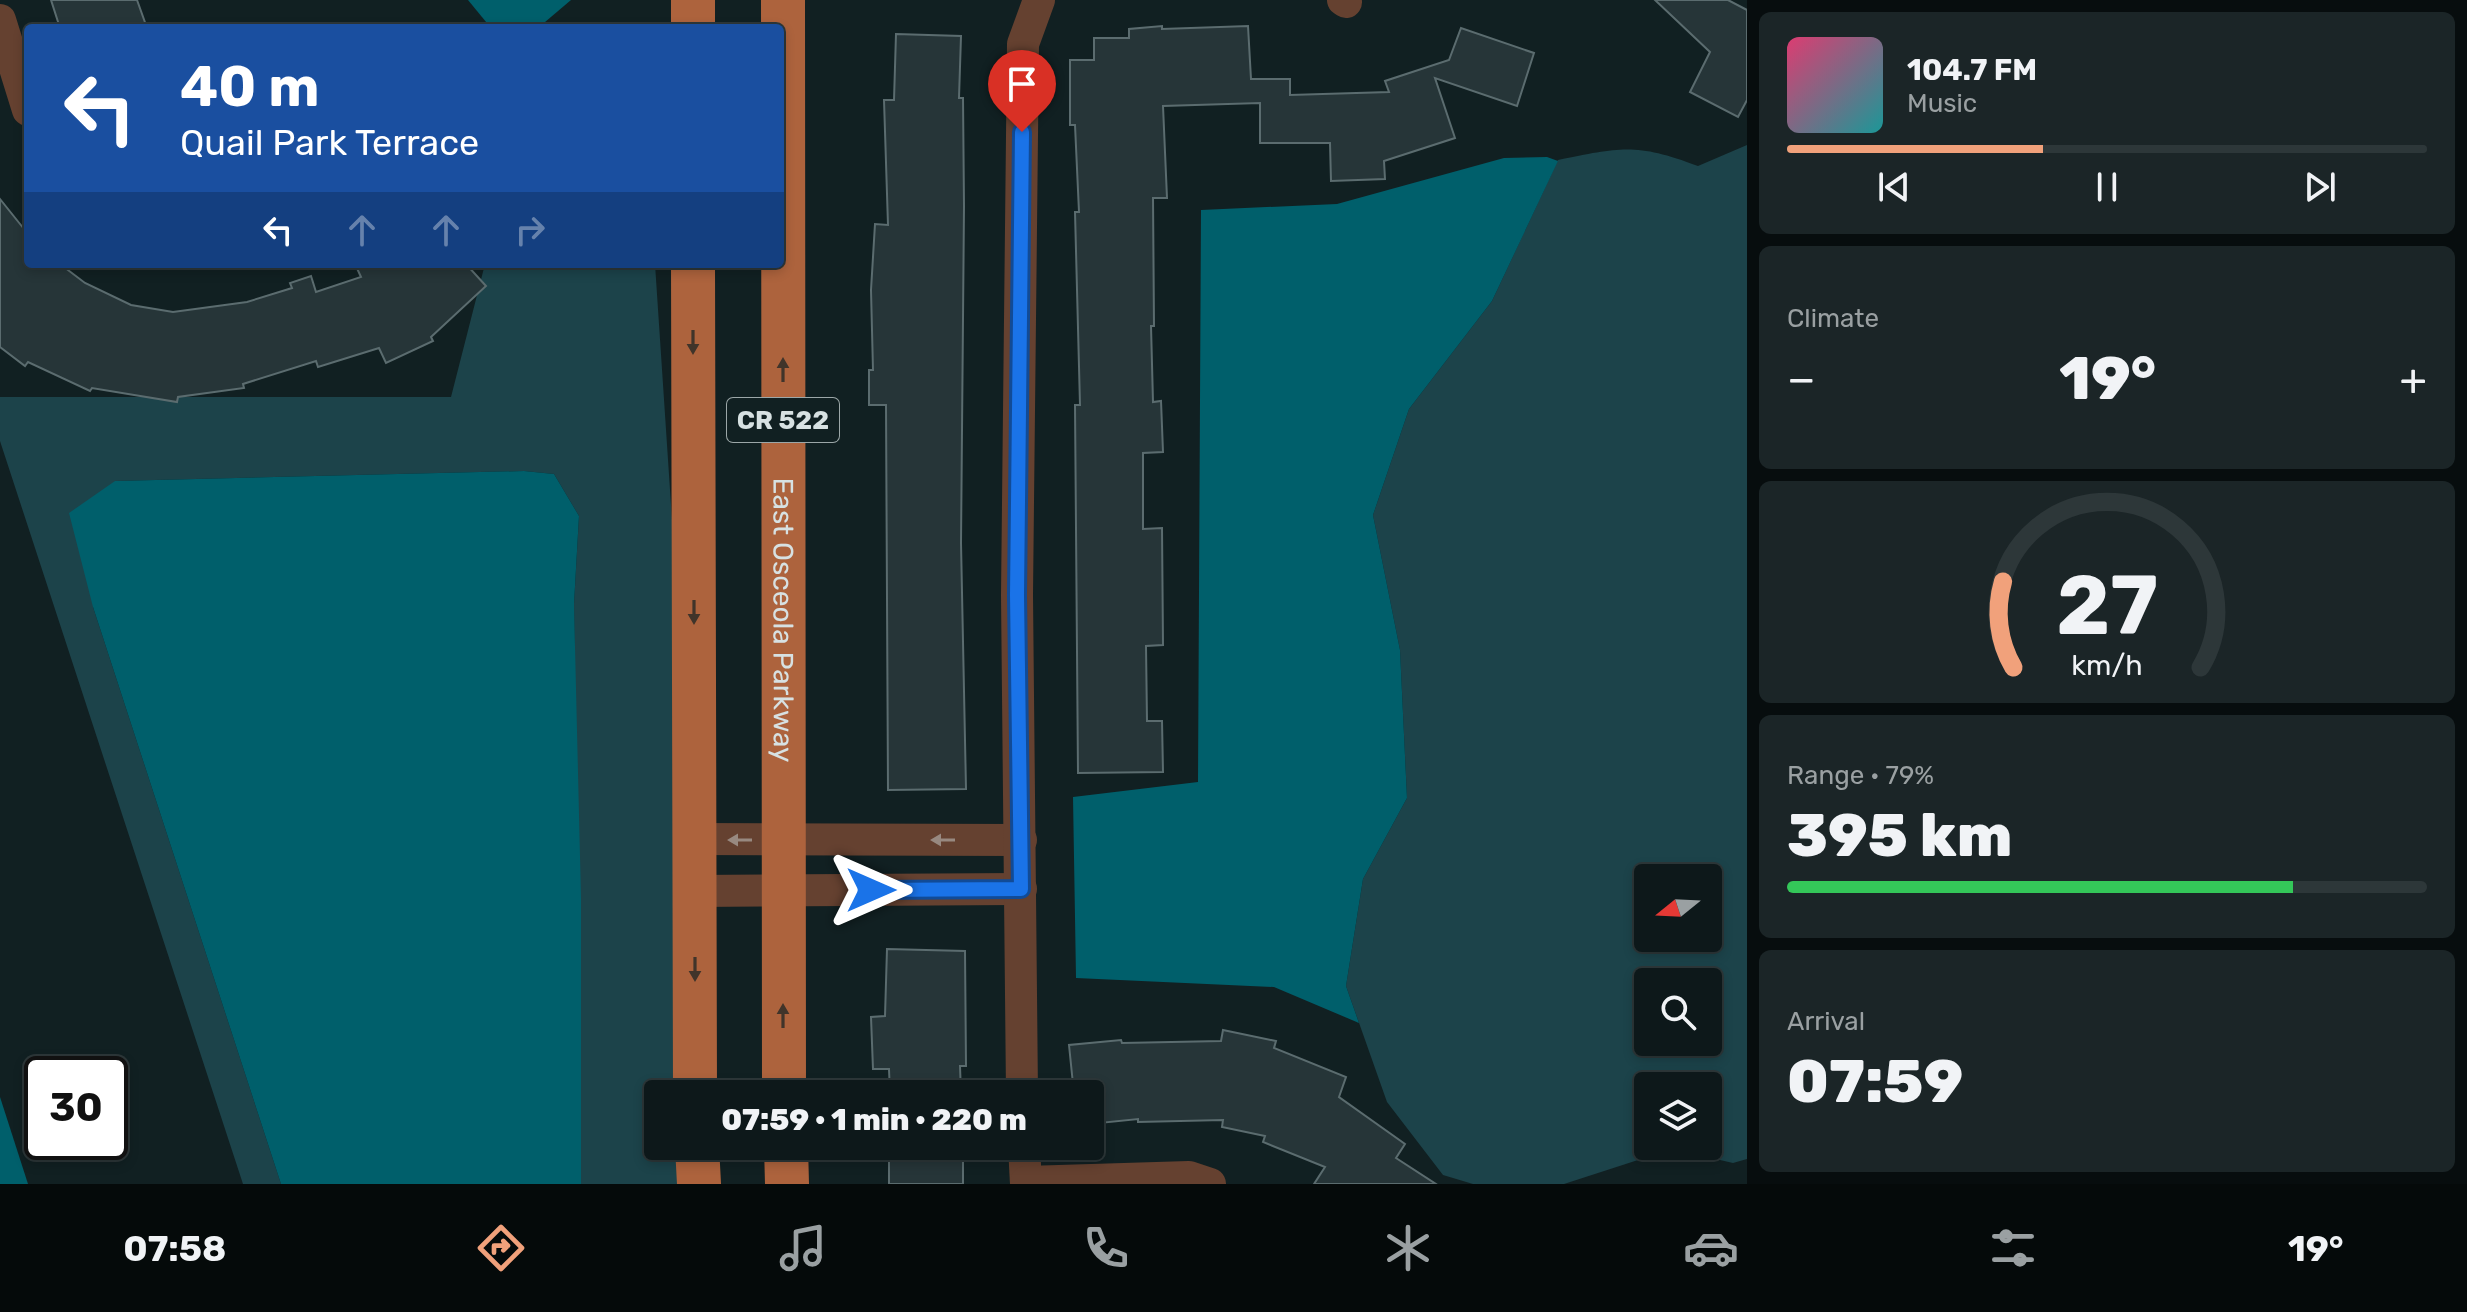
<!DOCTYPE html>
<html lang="en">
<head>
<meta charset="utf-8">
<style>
	body { margin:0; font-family:Rubik,sans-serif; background:#1b2527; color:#f1f3f6; height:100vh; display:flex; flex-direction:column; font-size:30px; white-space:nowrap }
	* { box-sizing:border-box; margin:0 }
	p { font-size:26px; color:#9aa0a2 }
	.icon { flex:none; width:44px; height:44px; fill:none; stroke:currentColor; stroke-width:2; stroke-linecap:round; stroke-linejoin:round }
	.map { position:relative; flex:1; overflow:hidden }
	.drawer { display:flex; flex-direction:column; gap:12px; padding:12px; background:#070d0e; width:720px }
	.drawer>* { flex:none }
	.banner { position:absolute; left:24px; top:24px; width:760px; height:244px; border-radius:8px; box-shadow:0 4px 12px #0003,0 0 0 2px #2d3739; background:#1a4fa0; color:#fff; overflow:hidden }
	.needle { width:52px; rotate:252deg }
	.fabs { position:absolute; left:1634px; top:864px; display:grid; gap:16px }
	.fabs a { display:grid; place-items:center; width:88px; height:88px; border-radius:8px; background:#0d181a; box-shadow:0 4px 12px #0003,0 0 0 2px #2d3739; font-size:40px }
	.speed { position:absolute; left:24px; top:1056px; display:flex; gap:16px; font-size:40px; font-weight:700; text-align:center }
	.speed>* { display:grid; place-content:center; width:104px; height:104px; border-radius:50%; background:#0d181a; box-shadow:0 4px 12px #0003,0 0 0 2px #2d3739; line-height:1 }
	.speed .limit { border:4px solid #111; border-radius:12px; background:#fff; color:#111 }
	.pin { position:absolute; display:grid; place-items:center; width:68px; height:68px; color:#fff; margin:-82px -34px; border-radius:50% 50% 50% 0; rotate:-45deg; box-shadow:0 0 8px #0007 }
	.pin .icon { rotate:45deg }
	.me { position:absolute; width:88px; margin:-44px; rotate:90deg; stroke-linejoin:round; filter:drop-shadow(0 0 6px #0008) }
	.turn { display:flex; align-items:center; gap:28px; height:168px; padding:0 24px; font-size:36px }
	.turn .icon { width:104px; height:104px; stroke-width:2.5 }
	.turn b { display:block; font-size:56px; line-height:68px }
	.lanes { display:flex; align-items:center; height:76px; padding:0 24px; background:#0003; justify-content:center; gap:40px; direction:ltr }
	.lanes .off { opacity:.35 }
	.big { font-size:60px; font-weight:800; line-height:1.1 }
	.drawer .tile { flex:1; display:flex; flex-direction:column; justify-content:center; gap:12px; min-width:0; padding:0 28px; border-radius:12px; background:#1b2527 }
	.drawer .dial { align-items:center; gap:0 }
	.dial svg { height:208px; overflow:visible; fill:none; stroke:#2d3739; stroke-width:7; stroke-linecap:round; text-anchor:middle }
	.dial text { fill:#f1f3f6; stroke:none }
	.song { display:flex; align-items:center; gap:24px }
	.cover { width:96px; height:96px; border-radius:12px; background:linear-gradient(135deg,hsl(340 70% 55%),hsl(180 70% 35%)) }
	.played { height:8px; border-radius:4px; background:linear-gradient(90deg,#f1a17b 40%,#2d3739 40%) }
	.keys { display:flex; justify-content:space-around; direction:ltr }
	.heat { display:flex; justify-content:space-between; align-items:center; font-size:44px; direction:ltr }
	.charge { height:12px; border-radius:6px; background:linear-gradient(90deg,#34c759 79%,#2d3739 0) }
	.trip { position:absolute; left:644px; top:1080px; width:460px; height:80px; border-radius:8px; background:#0d181a; box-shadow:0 4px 12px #0003,0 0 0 2px #2d3739; font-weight:800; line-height:80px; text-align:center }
	.dock { display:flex; height:128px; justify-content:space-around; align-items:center; background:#050a0a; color:#9aa0a2 }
	.dock .icon { width:56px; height:56px }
	.dock .selected { color:#f1a17b }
	.dock b { font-size:36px; color:#f1f3f6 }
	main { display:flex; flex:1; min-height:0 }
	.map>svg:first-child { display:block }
	.green { fill:#1c434a; fill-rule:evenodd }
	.water { fill:#005f6b }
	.building { fill:#263538; stroke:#5b6c6f; stroke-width:2 }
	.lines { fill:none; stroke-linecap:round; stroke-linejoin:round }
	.minor { stroke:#654130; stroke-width:32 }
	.primary { stroke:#ad633d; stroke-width:44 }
	.oneway { fill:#40342a }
	.oneway2 { fill:#988980 }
	.route-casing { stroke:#114b97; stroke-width:20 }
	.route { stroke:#1a73e8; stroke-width:14 }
	.labels { text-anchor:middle; stroke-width:8; stroke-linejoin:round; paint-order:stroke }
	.shield { fill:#112022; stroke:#9ca7a8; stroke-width:2 }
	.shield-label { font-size:26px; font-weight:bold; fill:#d7e1e2 }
	.street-label { font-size:28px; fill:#d7e1e2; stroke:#112022 }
</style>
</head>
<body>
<main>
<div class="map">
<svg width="1747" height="1184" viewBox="0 0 1747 1184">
	<rect width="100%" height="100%" fill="#112022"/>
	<g class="green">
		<path d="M1747,145V1159L1733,1163L1672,1149L1564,1184H1473L1443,1175L1387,1102L1346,986L1363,879L1407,798L1400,650L1373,515L1409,409L1492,301L1558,160C1621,147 1637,143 1698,166ZM1648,878H1708V938H1648ZM1648,982H1708V1042H1648ZM1648,1086H1708V1146H1648Z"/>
		<polygon points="485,264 655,264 678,610 679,1094 658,1094 658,1146 681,1146 683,1184 581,1184 574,604 579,516 554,474 524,471 115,481 93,607 281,1184 243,1184 0,441 0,397 451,397"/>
	</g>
	<g class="water">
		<polygon points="468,0 571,0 538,28 491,28"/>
		<polygon points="1547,157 1558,161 1492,301 1409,409 1373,515 1400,650 1407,798 1363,879 1346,986 1359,1023 1274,987 1076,978 1073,797 1198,782 1201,210 1337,204 1504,158"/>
		<polygon points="524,471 554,474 579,516 574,604 581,898 581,1184 281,1184 93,607 69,513 115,481"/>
		<polygon points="0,1097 28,1184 0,1184"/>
	</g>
	<g class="building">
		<polygon points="51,0 137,0 147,28 60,28"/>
		<polygon points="1655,0 1728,0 1747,10 1747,100 1738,117 1690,92 1710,52"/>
		<polygon points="1162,26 1162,29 1248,26 1251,79 1290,79 1290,95 1389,92 1385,81 1449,60 1461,28 1534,53 1517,106 1435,78 1455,138 1384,161 1385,179 1331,181 1330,143 1260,143 1260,103 1163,106 1167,198 1153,198 1154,326 1151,326 1153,402 1161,401 1163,452 1143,453 1143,529 1162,528 1163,645 1146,646 1147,721 1162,721 1163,772 1078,773 1075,405 1080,405 1075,212 1079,212 1075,125 1070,125 1070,60 1094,60 1094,38 1129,38 1129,29"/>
		<polygon points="896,34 961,36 959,98 963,98 964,206 961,543 966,789 888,790 886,405 869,405 869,370 873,370 871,290 875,224 888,225 884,100 894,100"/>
		<polygon points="0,199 28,234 28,264 60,264 85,283 131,305 173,312 247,302 292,288 290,283 311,276 316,292 361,277 355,264 466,264 486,286 431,337 433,341 386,363 379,348 318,367 316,361 243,384 244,388 178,397 177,402 92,388 90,391 28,362 25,366 0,347"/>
		<polygon points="887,949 965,951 966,1066 960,1066 961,1094 890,1094 889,1069 873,1069 871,1017 885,1016"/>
		<polygon points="1223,1030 1276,1041 1274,1048 1346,1077 1339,1097 1405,1144 1396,1158 1436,1184 1314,1184 1325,1167 1263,1142 1265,1136 1222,1127 1223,1120 1138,1122 1138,1119 1090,1124 1090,1094 1074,1094 1069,1045 1121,1040 1122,1043 1221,1041"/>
		<rect x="889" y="1146" width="74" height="38"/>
	</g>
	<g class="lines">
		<g class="minor">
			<polyline points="1343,0 1346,2"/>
			<polyline points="0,20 28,110"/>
			<polyline points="696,839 1021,840"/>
			<polyline points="695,891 1021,889"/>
			<polyline points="1022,1094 1017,595 1023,44 1039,0"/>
			<polyline points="1024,1146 1026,1184"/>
			<polyline points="1026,1182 1189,1177 1210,1184"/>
		</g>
		<g class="primary">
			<path id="s1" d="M783,0L784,1094"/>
			<polyline points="693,28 693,0"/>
			<polyline points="693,264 695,1094"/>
			<polyline points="697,1146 699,1184"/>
			<polyline points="786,1146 787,1184"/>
		</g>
	</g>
	<defs><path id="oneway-solid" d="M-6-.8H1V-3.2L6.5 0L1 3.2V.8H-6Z" transform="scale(2)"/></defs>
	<g class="oneway">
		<use href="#oneway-solid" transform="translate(693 342) rotate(90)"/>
		<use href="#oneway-solid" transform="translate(783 370) rotate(-90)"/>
		<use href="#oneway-solid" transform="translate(694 612) rotate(90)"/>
		<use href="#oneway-solid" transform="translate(695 969) rotate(90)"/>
		<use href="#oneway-solid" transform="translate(783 1016) rotate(-90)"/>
	</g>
	<g class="oneway2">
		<use href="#oneway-solid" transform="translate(740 840) rotate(-180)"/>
		<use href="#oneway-solid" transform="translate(943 840) rotate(-180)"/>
	</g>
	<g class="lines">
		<g class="route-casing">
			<polyline id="route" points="871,890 1021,889 1017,595 1022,132"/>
		</g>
		<use href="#route" class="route"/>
	</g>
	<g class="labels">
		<rect class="shield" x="727" y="398" width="112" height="44" rx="6"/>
		<g class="shield-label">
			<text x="783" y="429">CR 522</text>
		</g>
		<g class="street-label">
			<text dy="10" stroke="none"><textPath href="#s1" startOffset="620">East Osceola Parkway</textPath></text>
		</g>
	</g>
</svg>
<div class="fabs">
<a><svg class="needle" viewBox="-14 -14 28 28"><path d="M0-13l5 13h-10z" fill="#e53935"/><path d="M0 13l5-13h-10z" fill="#9aa0a2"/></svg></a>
<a><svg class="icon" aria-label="search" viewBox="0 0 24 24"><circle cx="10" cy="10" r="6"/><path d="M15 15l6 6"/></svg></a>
<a><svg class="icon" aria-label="layers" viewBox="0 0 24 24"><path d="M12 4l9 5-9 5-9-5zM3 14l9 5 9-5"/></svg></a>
</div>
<div class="speed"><div class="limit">30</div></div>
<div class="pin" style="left:1022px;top:132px;background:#d93025"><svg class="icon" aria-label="arrive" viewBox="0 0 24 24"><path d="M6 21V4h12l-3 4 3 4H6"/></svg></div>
<svg class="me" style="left:871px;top:890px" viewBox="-20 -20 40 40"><path d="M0-17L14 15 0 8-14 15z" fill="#1a73e8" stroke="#fff" stroke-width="4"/></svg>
<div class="trip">07:59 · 1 min · 220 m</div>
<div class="banner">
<div class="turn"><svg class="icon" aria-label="left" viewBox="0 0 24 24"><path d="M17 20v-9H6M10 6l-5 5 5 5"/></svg><div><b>40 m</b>Quail Park Terrace</div></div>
<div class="lanes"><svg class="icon" aria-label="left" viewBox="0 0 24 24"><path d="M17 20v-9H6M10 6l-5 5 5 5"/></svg><svg class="icon off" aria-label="ahead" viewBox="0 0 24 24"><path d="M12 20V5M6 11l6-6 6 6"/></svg><svg class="icon off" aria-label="ahead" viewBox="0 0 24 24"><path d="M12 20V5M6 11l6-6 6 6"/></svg><svg class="icon off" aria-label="right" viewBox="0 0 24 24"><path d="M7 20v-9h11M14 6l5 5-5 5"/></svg></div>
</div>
</div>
<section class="drawer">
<div class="tile">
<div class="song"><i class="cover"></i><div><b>104.7 FM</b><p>Music</p></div></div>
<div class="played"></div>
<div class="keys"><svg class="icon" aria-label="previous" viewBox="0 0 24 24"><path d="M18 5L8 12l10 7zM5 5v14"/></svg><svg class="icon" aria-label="pause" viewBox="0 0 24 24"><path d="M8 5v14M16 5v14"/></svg><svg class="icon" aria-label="next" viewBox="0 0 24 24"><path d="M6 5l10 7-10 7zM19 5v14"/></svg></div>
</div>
<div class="tile"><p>Climate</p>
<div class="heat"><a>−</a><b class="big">19°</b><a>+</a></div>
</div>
<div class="tile dial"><svg viewBox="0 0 100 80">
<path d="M14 69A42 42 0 1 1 86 69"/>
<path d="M14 69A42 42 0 0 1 10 36" stroke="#f1a17b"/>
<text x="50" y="56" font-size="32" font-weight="700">27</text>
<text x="50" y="72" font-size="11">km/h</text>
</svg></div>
<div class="tile"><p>Range · 79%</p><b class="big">395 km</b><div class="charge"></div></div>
<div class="tile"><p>Arrival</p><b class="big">07:59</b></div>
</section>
</main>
<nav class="dock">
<b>07:58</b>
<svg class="icon selected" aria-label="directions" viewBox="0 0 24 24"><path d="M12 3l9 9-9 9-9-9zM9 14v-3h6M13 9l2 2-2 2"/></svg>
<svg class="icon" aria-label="music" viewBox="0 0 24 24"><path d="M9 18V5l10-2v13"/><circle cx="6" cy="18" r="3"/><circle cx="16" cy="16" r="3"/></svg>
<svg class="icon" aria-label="phone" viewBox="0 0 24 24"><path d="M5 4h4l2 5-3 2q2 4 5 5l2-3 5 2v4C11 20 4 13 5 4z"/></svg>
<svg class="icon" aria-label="climate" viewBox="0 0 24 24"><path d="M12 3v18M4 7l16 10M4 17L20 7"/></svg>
<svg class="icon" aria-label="car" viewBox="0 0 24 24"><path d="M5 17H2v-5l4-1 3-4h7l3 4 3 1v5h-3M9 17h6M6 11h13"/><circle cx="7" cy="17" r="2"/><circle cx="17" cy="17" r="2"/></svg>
<svg class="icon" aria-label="filters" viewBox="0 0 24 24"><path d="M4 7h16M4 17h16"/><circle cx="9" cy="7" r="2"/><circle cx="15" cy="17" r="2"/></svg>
<b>19°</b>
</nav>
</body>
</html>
